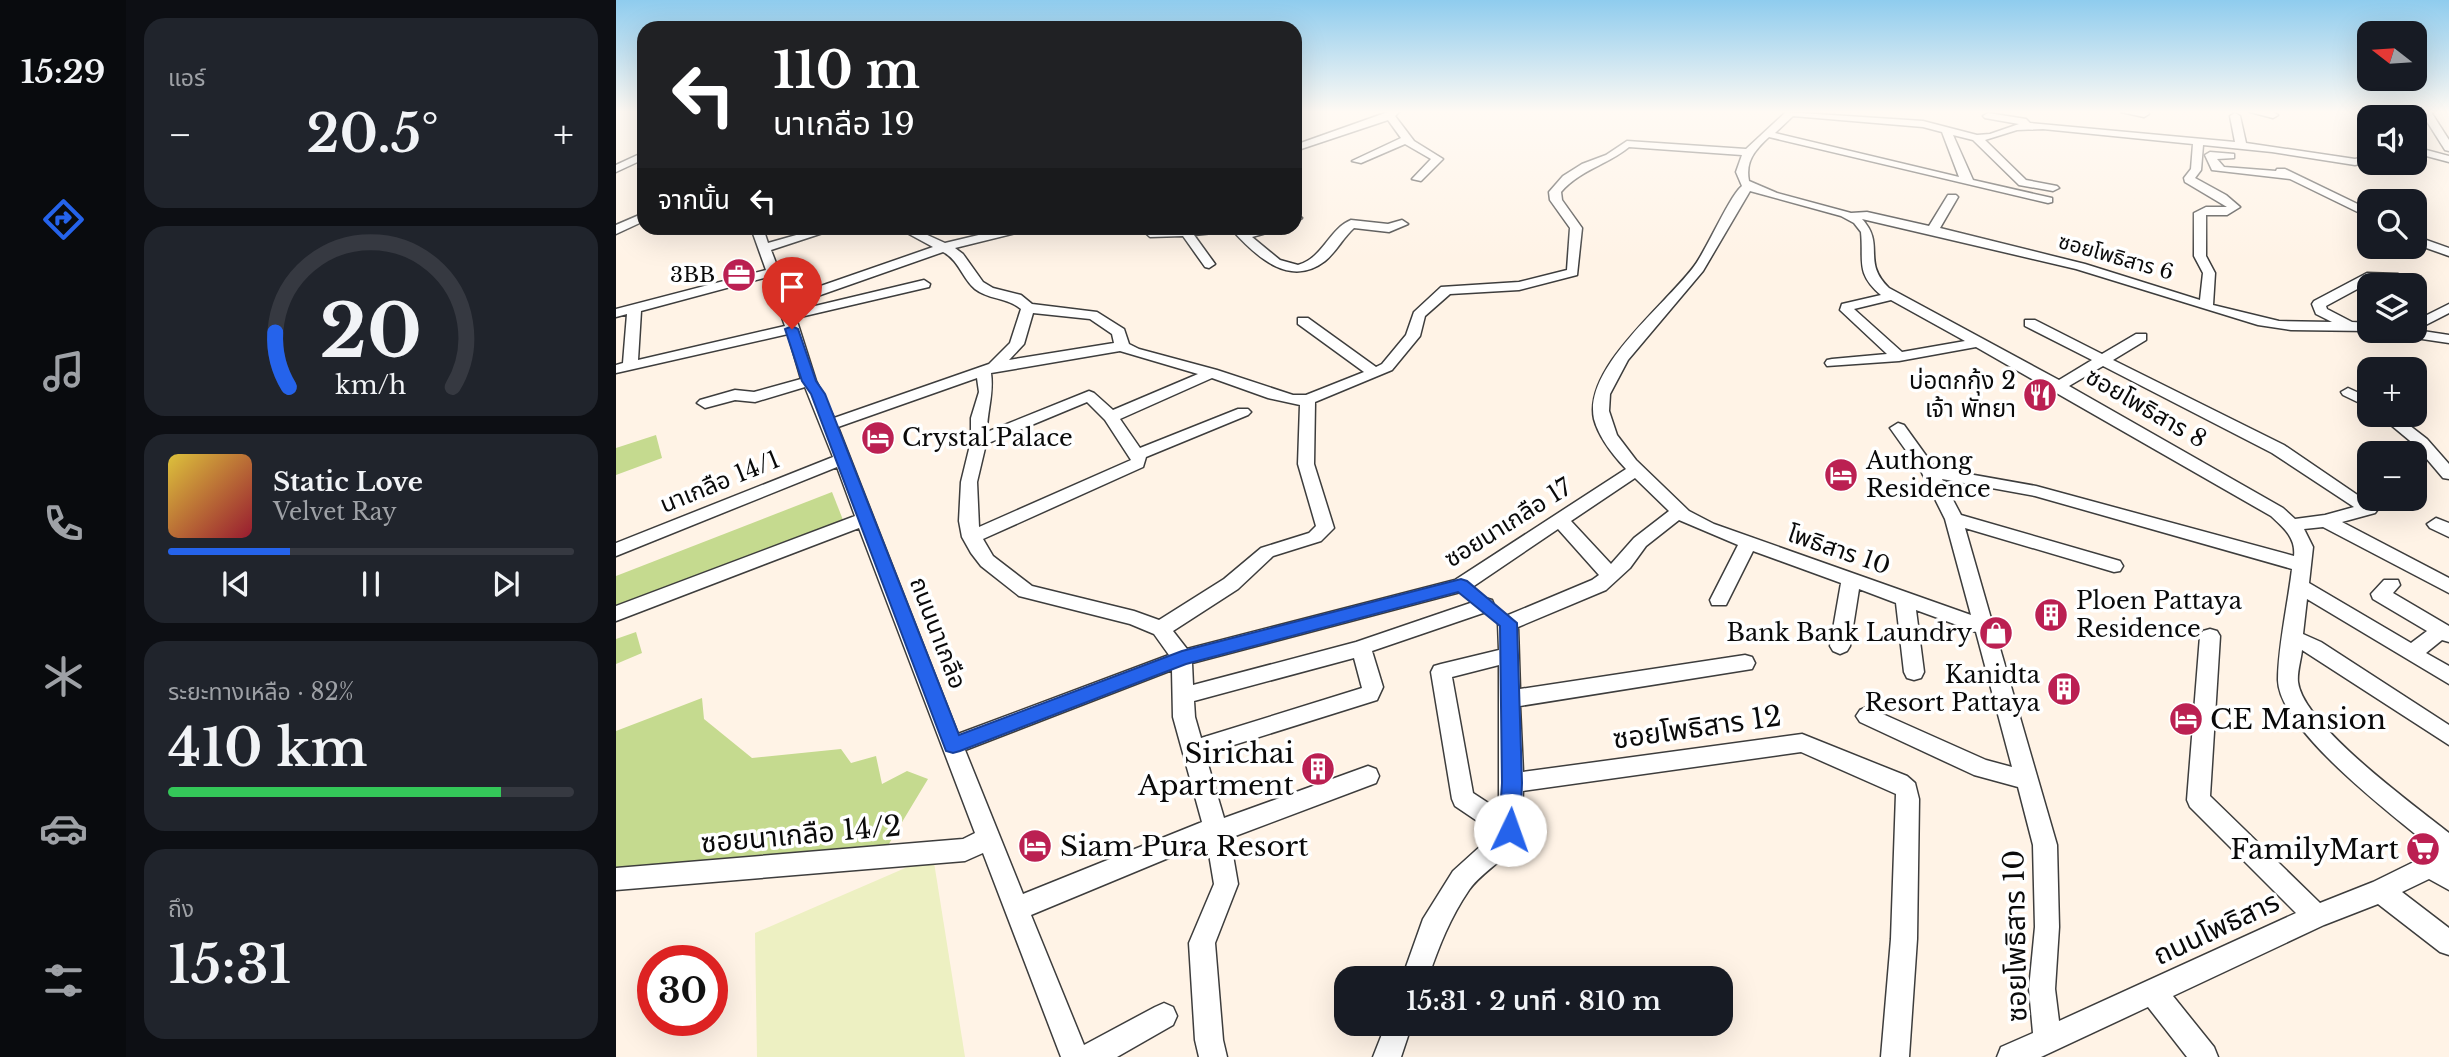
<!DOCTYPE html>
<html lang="th">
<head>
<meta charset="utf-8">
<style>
	body { margin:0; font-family:"Libre Baskerville","Noto Sans Thai",serif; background:#20242c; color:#f1f3f6; height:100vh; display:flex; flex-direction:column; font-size:26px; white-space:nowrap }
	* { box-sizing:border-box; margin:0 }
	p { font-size:23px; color:#9ea1a6 }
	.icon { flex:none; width:38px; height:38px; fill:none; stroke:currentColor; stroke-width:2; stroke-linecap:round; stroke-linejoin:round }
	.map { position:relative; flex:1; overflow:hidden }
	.drawer { display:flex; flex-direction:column; gap:18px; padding:18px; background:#0d0f14; width:490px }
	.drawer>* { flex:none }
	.banner { position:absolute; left:21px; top:21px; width:665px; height:214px; border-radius:21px; box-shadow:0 7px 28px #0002; background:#202124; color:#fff; overflow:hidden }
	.needle { width:46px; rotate:287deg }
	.fabs { position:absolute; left:1741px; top:21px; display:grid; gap:14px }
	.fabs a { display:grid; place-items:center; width:70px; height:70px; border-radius:14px; background:#171b24; box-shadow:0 7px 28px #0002; font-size:35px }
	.speed { position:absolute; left:21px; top:945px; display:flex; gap:14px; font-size:35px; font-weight:700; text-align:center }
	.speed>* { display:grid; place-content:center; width:91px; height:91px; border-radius:50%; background:#171b24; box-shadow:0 7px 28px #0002; line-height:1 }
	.speed .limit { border:10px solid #d22; background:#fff; color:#111 }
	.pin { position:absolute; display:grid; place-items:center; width:60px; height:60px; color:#fff; margin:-72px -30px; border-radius:50% 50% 50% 0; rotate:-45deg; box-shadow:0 0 7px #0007 }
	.pin .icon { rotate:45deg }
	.me { position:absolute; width:77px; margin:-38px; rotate:3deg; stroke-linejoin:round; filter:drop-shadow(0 0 5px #0008) }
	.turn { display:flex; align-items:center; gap:24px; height:147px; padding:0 21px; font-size:32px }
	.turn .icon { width:91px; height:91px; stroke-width:2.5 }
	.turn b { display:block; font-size:49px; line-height:60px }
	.then { display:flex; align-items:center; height:66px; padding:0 21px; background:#0003; gap:14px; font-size:26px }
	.big { font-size:52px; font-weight:600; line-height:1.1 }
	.drawer .card { flex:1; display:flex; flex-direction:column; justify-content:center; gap:10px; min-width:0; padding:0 24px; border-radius:21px; background:#20242c }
	.drawer .dial { align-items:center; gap:0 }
	.dial svg { height:182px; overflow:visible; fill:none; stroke:#363941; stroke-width:7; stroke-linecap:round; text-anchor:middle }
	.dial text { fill:#f1f3f6; stroke:none }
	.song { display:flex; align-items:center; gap:21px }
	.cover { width:84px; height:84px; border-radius:10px; background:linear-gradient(135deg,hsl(50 70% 55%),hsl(350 70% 35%)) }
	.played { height:7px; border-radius:4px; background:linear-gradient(90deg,#2563eb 30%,#363941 30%) }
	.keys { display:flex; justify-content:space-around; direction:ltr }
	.heat { display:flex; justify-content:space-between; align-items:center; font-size:38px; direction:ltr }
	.charge { height:10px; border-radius:5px; background:linear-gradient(90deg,#34c759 82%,#363941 0) }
	.trip { position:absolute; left:718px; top:966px; width:399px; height:70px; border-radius:21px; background:#171b24; box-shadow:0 7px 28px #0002; font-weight:600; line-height:70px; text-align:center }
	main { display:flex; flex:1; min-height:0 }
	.tabs { display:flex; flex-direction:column; width:126px; justify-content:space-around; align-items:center; background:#090b0e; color:#9ea1a6 }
	.tabs .icon { width:49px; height:49px }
	.tabs .active { color:#2563eb }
	.tabs b { font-size:32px; color:#f1f3f6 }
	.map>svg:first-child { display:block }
	.forest { fill:#c5da8f }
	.pitch { fill:#edf0c2 }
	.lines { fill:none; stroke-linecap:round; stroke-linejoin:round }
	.minor-casing { stroke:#3d3d3d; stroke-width:3 }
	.minor { fill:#fff; fill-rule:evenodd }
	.route { fill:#2563eb; stroke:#184099; stroke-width:2 }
	.labels { text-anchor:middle; stroke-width:7; stroke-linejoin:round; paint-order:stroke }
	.far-street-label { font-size:21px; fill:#0a0a0a; stroke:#fff }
	.far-poi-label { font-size:21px; fill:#0a0a0a; stroke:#fff; text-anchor:end }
	.poi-label { font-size:24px; fill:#0a0a0a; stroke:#fff; text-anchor:end }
	.street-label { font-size:24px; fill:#0a0a0a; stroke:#fff }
	.near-poi-label { font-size:28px; fill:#0a0a0a; stroke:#fff; text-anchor:start }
	.near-street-label { font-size:28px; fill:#0a0a0a; stroke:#fff }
</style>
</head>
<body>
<main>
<nav class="tabs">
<b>15:29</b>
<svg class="icon active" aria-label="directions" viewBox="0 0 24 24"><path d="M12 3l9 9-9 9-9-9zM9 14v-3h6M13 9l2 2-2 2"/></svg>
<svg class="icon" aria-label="music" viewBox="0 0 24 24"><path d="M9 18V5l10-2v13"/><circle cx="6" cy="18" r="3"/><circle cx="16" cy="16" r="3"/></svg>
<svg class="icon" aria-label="phone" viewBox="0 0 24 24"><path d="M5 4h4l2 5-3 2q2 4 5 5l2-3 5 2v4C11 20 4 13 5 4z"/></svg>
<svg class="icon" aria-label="climate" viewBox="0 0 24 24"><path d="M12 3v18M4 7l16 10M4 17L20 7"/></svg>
<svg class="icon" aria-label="car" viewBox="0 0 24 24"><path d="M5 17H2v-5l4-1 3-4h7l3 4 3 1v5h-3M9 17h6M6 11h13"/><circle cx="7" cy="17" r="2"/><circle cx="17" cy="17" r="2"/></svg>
<svg class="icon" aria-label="filters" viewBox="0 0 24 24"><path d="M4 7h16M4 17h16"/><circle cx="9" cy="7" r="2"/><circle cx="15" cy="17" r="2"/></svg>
</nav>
<section class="drawer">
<div class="card"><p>แอร์</p>
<div class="heat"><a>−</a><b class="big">20.5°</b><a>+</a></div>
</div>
<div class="card dial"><svg viewBox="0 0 100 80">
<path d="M14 69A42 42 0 1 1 86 69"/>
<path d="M14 69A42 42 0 0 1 8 45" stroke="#2563eb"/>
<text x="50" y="56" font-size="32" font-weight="700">20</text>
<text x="50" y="72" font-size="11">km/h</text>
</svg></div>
<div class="card">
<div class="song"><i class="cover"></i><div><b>Static Love</b><p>Velvet Ray</p></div></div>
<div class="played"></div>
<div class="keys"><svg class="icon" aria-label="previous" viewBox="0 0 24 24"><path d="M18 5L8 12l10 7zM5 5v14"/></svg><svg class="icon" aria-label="pause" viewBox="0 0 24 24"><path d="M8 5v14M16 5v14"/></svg><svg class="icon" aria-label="next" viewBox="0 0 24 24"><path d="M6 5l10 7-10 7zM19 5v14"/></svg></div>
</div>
<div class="card"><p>ระยะทางเหลือ · 82%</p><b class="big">410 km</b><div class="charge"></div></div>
<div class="card"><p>ถึง</p><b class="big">15:31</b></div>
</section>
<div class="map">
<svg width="1833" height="1057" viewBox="0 0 1833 1057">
	<rect width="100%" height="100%" fill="#fff3e6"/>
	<g class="forest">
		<polygon points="40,435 46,458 0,475 0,448"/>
		<polygon points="216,492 229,525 0,610 0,576"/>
		<polygon points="20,632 26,653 0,664 0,639"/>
		<polygon points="86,698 88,719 136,758 225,749 235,763 260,756 266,784 291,771 312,779 271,847 0,869 0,731"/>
	</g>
	<polygon class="pitch" points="317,856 349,1057 141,1057 139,933"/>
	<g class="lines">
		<g class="minor-casing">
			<g id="minor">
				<polygon points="772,112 783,112 779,116 798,141 827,159 805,181 796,179 815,159 789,144 745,163 736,161 785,138 772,120 679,151 679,145"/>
				<path d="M1170,112L1307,121L1361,135L1374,134L1403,124L1369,118L1367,116L1372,113L1410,119L1414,123L1619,142L1614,116L1619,113L1624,116L1630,143L1739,159L1754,156V162L1739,165L1656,152L1587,145L1585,170L1579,178L1610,195L1624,207L1611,215H1590V256L1599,273L1597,305L1663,321L1716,322L1700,314L1696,304L1698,301L1751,273L1782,274V280H1758L1710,306L1711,309L1736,322L1754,323V331L1675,330L1642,325L1460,269L1246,219C1270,245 1245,261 1273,288L1443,380L1476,360L1409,326V320H1419L1486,354L1520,334H1530V340L1497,360L1668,445L1762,509L1759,513L1726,522L1833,578V593L1707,527L1688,529L1697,547L1693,583L1795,643L1811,631L1757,599L1755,594L1768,580H1782L1784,585L1777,593L1833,626V642L1826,640L1810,653L1833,666V684L1691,599L1687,634L1705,642L1833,725V745L1686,650C1685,660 1681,672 1682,682C1687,725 1798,805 1833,833V890L1813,879L1786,892L1833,928V955L1824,952L1762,904L1708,925L1557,996L1598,1047L1602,1057H1571L1532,1007L1425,1057H1381L1385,1047L1417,1033L1413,989L1419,927L1417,845L1402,787L1358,775L1244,722L1240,716L1244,710L1251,707L1370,760L1396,767L1360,632L1300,610L1308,672L1305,678L1298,680L1291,678L1288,672L1280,603L1243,589L1234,646L1231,651L1224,654L1217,651L1214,646L1225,583L1137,551L1110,605H1096L1094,600L1122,545L1063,520L1030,546L1014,568L990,590L902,627L904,689L1129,655L1136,657L1139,663L1136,669L904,706L907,772L1186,734L1291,776L1299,783L1303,799L1301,939L1293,1057H1265L1275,939L1280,794L1185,752L907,791C906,803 908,817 906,829C900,856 867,869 853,890C834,918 823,946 812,978H786L807,919L837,871L879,833L839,806L836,799L815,672L818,666L825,664L883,650L882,623L885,618L976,580L983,575L942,529L852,590L576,663L577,685L740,642L869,598L876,600L878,605L876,610L756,651L767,687L761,700L589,754L608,818L752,766L760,769L763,776L760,783L614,838L622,884L599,943L607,1040L611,1057H583L579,1040L573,943L598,884L591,842L415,915L468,1045L539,1007L548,1003L557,1007L561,1016L557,1025L501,1057H445L367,853L349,861L0,890V868L347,839L359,833L243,528L0,621V606L239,516L221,467L0,556V543L217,457L189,387L139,402L119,400L89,408L81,403L84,400L119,390L138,392L185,379L172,334L0,373V365L7,363L11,314L0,317V309L150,270L135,228H147L152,243L205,228L219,229L155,250L173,297L317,247L282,228H296L329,243L392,228H410L408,231L339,248L347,254L367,282L377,288L405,295L416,304L481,312L508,329L513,344L523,349L601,370L677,395H690L748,372L682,324V318H692L760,367L766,364L790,335L798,312L825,287L903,282L951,270L954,228L934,200L933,192L947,176L966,164L990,155L1011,141L1130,149ZM1177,116L1307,127L1326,132L1343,177L1159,133ZM1427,129L1577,144L1575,169L1568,178L1569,182L1611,207H1590L1578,213V256L1587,273L1584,300L1469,264L1324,228L1342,197L1340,195H1332L1313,226L1251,212L1235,213L1161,193L1133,181C1129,161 1139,150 1153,137L1432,203L1436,202V198L1357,180L1337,135L1357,140L1403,185L1437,191L1443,188L1441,186L1410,180L1369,140L1401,130ZM1013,147L1126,155L1120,172L1126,186C1113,197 1092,247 1079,265C1052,303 967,367 978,419C983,438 997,455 1010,469L839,580L571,649L557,631L622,589L657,556L705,541L718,528L698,464L699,402L776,370L804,336L809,316L834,294L903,290L961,275L966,228L946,200L945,192C964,170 991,165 1013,147ZM1134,191L1225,216L1238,223L1245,232C1248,261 1239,273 1265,295L1226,304L1224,310L1271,354L1216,359L1211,360L1209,363L1211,366L1283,361L1360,347L1655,516C1668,528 1680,538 1678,556L1420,486L1319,468L1288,425L1282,423L1274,428L1306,473L1329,519L1355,615L1098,524L1073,511L1020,460L1001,435L993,411L994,394L1012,360L1087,271ZM327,252C343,260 346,278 359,289C373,300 391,297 405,309L394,343L373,364L218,418L200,381L180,318L313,287L314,284L308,280L178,311L176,305ZM152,277L169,326L22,360L25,311ZM1275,300L1349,341L1286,352L1238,309ZM417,313L474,319L496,334L498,343L393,360L408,344ZM504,351L582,374L497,410L478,393L473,391L371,432C371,410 378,395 375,373ZM1487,366L1656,453L1738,507L1709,515L1679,519L1667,508L1453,386ZM361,378L363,392L355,418V441L345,482L343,521L346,537L355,553L365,566L403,596L514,624L538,634L553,655L342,734L222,427ZM596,378L652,398L684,405L682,464L700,526L693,533L645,548L608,579L543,620L518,611L416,586L377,556L367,539L527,467L530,457L632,415L635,412L632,409H622L524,448L504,419ZM471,402L489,420L515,460L363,527L361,482L370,444ZM1019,478L1053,511L1018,538L995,564L955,521ZM1326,479L1419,496L1676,569C1672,603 1662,647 1662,680C1663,731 1782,819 1820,851L1757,882L1704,903L1594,796L1604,636L1601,631L1594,629L1587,631L1584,636L1571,800L1574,807L1680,913L1443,1021L1439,989L1443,927L1441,845L1379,631L1381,628L1376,622L1349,528L1498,572L1504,571L1507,566L1504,561L1345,515ZM738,658L746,688L585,738L579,717L578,701ZM883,665V810L857,793L836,677ZM556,670L557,717L586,822L407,894L349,750Z"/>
				<polygon points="1505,112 1532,112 1533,114 1528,117"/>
				<polygon points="1634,112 1657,112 1662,115 1657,118"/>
				<polygon points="1742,112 1752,112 1757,117 1754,117 1754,123"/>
				<polygon points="1805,112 1815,112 1833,140 1833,151 1829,150"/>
				<polygon points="1799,147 1833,156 1833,162 1799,153"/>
				<polygon points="28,152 28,159 0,172 0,165"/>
				<polygon points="1594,152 1618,154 1618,158 1601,159 1608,167 1660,171 1661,169 1669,169 1754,210 1754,218 1674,179 1596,170 1589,155"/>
				<polygon points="28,213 28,221 0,234 0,225"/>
				<polygon points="679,215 686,218 679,223"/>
				<path d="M735,220L772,224L786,220L792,224L773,232L738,228C727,238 720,252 709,261C674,288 641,257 617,231L578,235L599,264L593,268L589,267L567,236L534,237L524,228L542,230L626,228L630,232L643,228H660L658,231L636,237L664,260L682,265C707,258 713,229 735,220Z"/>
				<polygon points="1799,236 1833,248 1833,256 1799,244"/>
				<polygon points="1833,304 1833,313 1800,330 1833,335 1833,343 1779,335 1772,331 1799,331 1799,321"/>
				<polygon points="1732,388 1754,398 1754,408 1727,395 1725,392"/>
				<polygon points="1763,415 1780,415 1811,439 1833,464 1833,479 1827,478 1799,445"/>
				<polygon points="1820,518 1833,523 1833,537 1814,528 1811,524"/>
				<polygon points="770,1024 796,1024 785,1057 757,1057"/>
			</g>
		</g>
		<use href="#minor" class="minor"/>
	</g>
	<linearGradient id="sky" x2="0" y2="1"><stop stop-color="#8fccee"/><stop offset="0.43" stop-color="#fffaf4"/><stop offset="1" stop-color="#fffaf4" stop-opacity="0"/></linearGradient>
	<rect width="1833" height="260" fill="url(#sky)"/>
	<polygon class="route" points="176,326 182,329 200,381 209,394 343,735 566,651 845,579 851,581 901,623 906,783 904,830 901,837 894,840 886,837 883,830 886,783 884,626 842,592 570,664 344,751 337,753 330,751 195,394 186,381 169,329"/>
	<defs>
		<g id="office-disc" transform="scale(1.75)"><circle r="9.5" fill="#bb2052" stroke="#fff"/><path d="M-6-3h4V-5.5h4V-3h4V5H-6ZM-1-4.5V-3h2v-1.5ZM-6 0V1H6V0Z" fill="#fff"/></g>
		<g id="restaurant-disc" transform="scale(1.75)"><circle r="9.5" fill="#bb2052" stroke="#fff"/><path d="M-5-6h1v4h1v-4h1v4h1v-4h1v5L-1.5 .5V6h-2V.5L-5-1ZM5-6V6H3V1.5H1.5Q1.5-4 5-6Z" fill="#fff"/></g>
		<g id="hotel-disc" transform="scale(1.75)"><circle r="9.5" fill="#bb2052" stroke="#fff"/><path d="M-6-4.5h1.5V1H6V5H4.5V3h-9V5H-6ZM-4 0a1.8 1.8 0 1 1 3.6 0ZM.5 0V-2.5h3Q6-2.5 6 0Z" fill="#fff"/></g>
		<g id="building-disc" transform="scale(1.75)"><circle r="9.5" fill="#bb2052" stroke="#fff"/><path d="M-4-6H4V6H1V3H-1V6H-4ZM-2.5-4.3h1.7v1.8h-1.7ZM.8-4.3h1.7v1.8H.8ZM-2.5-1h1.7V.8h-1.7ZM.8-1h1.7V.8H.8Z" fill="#fff"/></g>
		<g id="shop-disc" transform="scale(1.75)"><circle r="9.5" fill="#bb2052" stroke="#fff"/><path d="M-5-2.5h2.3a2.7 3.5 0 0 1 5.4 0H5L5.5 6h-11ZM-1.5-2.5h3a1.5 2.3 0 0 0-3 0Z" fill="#fff"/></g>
		<g id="supermarket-disc" transform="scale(1.75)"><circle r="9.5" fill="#bb2052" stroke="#fff"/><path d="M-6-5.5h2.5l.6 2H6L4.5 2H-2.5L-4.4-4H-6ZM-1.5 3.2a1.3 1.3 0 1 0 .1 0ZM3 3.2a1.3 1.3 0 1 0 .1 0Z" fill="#fff"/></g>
	</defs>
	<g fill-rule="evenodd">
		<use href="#office-disc" x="123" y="275"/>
		<use href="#restaurant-disc" x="1424" y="395"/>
		<use href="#hotel-disc" x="262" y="438"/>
		<use href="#hotel-disc" x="1225" y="475"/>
		<use href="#building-disc" x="1435" y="615"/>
		<use href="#shop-disc" x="1380" y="633"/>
		<use href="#building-disc" x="1448" y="689"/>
		<use href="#hotel-disc" x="1570" y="719"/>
		<use href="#building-disc" x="702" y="769"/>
		<use href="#hotel-disc" x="419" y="846"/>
		<use href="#supermarket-disc" x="1807" y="849"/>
	</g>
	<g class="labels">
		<g class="far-street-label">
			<text transform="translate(1500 257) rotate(16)" y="7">ซอยโพธิสาร 6</text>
		</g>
		<g class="far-poi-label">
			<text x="99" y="282">3BB</text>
		</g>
		<g class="poi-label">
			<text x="1400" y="389">บ่อตกกุ้ง 2<tspan x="1400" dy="28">เจ้า พัทยา</tspan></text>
			<text x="286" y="446" text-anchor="start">Crystal Palace</text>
			<text x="1250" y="469" text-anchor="start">Authong<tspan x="1250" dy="28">Residence</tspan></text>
			<text x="1460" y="609" text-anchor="start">Ploen Pattaya<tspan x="1460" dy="28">Residence</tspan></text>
			<text x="1356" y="641">Bank Bank Laundry</text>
			<text x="1424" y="683">Kanidta<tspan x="1424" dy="28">Resort Pattaya</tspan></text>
		</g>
		<g class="street-label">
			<text transform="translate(1530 408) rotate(30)" y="8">ซอยโพธิสาร 8</text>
			<text transform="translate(104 482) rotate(-22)" y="8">นาเกลือ 14/1</text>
			<text transform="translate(892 523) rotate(-32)" y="8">ซอยนาเกลือ 17</text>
			<text transform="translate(1223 550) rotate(19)" y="8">โพธิสาร 10</text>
			<text transform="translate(322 633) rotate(69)" y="8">ถนนนาเกลือ</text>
		</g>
		<g class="near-poi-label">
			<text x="1594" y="729">CE Mansion</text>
			<text x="678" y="763" text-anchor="end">Sirichai<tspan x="678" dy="32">Apartment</tspan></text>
			<text x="444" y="856">Siam Pura Resort</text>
			<text x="1783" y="859" text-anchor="end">FamilyMart</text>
		</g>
		<g class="near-street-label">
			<text transform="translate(1081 727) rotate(-8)" y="10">ซอยโพธิสาร 12</text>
			<text transform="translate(185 834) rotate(-5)" y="10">ซอยนาเกลือ 14/2</text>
			<text transform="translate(1600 928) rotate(-25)" y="10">ถนนโพธิสาร</text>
			<text transform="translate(1399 936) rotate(-91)" y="10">ซอยโพธิสาร 10</text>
		</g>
	</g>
</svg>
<div class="fabs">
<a><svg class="needle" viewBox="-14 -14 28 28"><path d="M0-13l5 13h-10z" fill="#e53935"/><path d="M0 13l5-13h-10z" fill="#9ea1a6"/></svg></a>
<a><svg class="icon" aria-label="sound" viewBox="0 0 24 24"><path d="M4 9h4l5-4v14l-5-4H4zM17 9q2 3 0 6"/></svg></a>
<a><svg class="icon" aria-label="search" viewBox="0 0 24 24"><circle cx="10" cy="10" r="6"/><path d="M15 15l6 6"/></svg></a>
<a><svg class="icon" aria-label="layers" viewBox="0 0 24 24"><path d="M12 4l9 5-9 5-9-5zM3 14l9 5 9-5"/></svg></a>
<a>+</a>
<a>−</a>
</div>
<div class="speed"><div class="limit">30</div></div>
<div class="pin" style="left:176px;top:329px;background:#d93025"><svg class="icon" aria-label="arrive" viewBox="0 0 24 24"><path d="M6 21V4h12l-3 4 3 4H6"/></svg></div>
<svg class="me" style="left:894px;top:830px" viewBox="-20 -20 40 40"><circle r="19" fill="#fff"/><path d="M0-13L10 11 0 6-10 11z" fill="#2563eb"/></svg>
<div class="trip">15:31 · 2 นาที · 810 m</div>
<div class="banner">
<div class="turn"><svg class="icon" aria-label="left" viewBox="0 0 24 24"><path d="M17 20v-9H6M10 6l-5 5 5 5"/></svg><div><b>110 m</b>นาเกลือ 19</div></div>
<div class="then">จากนั้น<svg class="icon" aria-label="left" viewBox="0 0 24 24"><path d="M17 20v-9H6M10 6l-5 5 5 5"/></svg></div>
</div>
</div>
</main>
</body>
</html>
